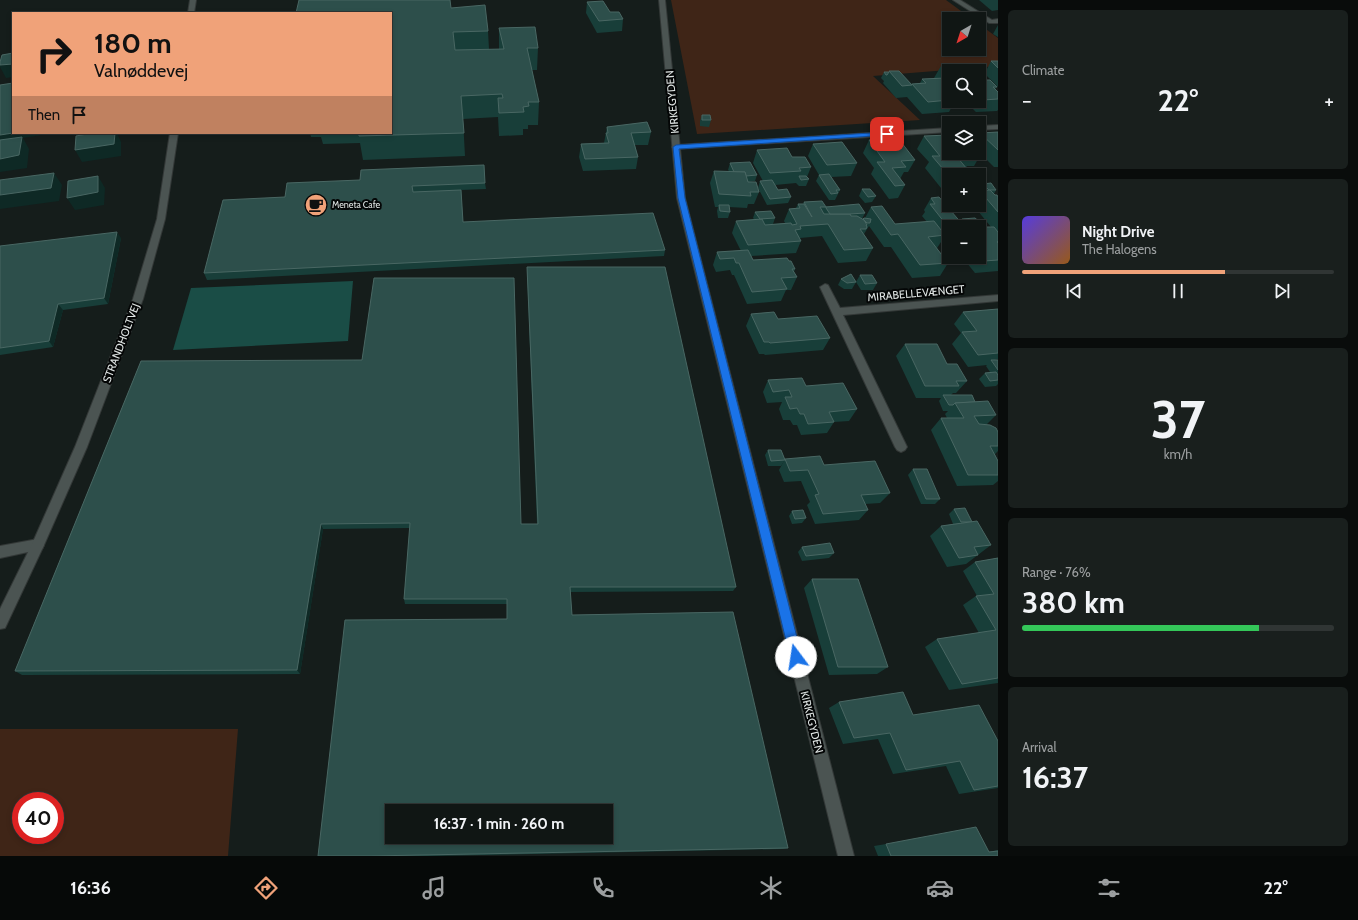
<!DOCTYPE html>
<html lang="en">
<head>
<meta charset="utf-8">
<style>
	body { margin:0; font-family:Cabin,sans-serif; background:#191f1d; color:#f1f3f6; height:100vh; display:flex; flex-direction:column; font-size:15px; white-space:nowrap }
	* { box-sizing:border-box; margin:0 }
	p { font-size:13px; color:#9c9fa0 }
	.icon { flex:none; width:22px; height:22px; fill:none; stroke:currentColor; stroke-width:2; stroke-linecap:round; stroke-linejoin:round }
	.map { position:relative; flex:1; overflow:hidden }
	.side { display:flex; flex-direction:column; gap:10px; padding:10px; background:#090c0b; width:360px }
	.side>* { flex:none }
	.banner { position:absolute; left:12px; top:12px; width:380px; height:122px; border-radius:0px; box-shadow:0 2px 6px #0003,0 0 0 1px #303534; background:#f0a279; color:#111; overflow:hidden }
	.needle { width:26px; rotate:219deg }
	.fabs { position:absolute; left:942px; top:12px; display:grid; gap:8px }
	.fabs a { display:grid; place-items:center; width:44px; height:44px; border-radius:0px; background:#101614; box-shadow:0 2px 6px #0003,0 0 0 1px #303534; font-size:20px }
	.speed { position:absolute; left:12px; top:792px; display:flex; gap:8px; font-size:20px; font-weight:700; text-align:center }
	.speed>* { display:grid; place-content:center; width:52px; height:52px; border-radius:50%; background:#101614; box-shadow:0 2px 6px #0003,0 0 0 1px #303534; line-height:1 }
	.speed .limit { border:6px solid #d22; background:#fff; color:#111 }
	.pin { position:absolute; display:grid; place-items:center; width:34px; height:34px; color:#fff; margin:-17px; border-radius:8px; box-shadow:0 2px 6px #0006 }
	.me { position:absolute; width:44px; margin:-22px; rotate:346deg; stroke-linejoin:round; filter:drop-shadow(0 0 3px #0008) }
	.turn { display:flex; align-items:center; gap:14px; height:84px; padding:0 16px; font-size:18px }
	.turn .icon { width:52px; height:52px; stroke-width:2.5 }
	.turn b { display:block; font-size:28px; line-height:34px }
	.then { display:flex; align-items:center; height:38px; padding:0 16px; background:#0003; gap:8px; font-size:15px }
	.big { font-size:30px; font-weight:800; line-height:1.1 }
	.side .card { flex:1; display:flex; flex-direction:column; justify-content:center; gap:6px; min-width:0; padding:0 14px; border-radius:6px; background:#191f1d }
	.side .dial { align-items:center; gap:0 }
	.dial b { font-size:52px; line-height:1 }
	.song { display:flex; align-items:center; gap:12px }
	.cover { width:48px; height:48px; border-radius:6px; background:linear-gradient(135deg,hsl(250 70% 55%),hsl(30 70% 35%)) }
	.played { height:4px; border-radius:2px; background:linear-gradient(90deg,#f0a279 65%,#303534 65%) }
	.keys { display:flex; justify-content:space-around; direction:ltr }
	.heat { display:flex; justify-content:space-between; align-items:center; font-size:22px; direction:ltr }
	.charge { height:6px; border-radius:3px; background:linear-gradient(90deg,#34c759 76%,#303534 0) }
	.trip { position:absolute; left:385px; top:804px; width:228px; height:40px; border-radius:0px; background:#101614; box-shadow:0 2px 6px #0003,0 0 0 1px #303534; font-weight:800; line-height:40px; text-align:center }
	.menu { display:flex; height:64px; justify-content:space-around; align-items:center; background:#060908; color:#9c9fa0 }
	.menu .icon { width:28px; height:28px }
	.menu .on { color:#f0a279 }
	.menu b { font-size:18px; color:#f1f3f6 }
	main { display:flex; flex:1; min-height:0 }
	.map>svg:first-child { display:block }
	.green { fill:#3f2517; fill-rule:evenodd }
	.water { fill:#1a4d46 }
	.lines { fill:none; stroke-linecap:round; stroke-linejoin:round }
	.service-casing { stroke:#333837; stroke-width:2 }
	.minor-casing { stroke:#333837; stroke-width:2 }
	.tertiary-casing { stroke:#333837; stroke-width:2 }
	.service { fill:#4b5452; fill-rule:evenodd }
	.minor { fill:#4b5452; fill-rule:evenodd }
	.tertiary { fill:#4b5452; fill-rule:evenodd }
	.wall { fill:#183e39 }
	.shaded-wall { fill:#0e2925 }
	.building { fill:#2d4f4b; stroke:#496763; fill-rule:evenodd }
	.route { fill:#1a73e8; stroke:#114b97 }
	.labels { text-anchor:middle; stroke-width:4; stroke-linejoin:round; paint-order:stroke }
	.far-poi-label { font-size:9px; fill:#dfe4e3; stroke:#040606; text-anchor:start }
	.street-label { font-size:11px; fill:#dfe4e3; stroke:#040606 }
</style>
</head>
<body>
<main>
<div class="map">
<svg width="998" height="856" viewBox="0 0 998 856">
	<rect width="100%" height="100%" fill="#151d1b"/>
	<g class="green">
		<polygon points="671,0 946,0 972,19 949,19 949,49 979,49 979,24 998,38 998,66 873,76 920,120 697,134"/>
		<path d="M0,729H238L228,856H0ZM21,801H55V835H21Z"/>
	</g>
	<polygon class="water" points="353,281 348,341 173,350 191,288"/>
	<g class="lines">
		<g class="service-casing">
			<polygon id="service" points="38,539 42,541 44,545 42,549 0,558 0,546"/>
		</g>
		<g class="minor-casing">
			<g id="minor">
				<polygon points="190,0 196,0 194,13 188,13"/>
				<polygon points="953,0 960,0 992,20 998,19 998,23 989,23"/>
				<polygon points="998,125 998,129 979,130 979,126"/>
				<polygon points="949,128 949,132 676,149 672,147 676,145"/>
				<polygon points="170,133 178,133 165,219 143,299 87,447 44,545 5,628 0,629 0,609 33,542 75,447 133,299 157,219"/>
				<polygon points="825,284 828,285 840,308 998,295 998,301 843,315 907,447 905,450 901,452 897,450 895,447 820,287"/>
			</g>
		</g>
		<g class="tertiary-casing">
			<polygon id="tertiary" points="659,0 665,0 685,198 854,856 838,856 677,198"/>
		</g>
		<use href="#service" class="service"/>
		<use href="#minor" class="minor"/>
		<use href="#tertiary" class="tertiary"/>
	</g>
	<g class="wall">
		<polygon points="979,0 998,0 998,10 992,11"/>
		<polygon points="587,2 623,19 622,31 597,33 586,13"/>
		<polygon points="451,8 488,31 489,49 499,49 499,28 538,48 537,70 532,70 539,102 538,125 528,125 528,129 523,129 523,135 499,136 498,117 463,119 465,156 363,160 360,143 323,144 321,137 311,137 310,133 391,133"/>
		<polygon points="998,25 998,37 993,34"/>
		<polygon points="991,61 998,61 998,87 986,75 984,78 986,80 997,87 995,89 998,92 998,110 997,111 976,112 965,101 979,101 979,71 968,71 969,68 986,71"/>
		<polygon points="941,66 949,71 949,101 955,101 949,112 922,114 907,97 896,98 883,83 884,81 881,78 884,72 889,72 912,84 920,83 922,79 935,79 934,78"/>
		<polygon points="702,115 711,120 709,127 700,126 700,121"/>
		<polygon points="607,127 651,132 648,145 635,145 638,157 636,169 583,171 579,157 581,144 604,143"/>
		<polygon points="998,132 998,167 994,167 981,154 974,166 967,166 966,168 949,175 949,198 925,168 929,162 917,149 924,136 949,153 979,153 979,135 980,133"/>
		<polygon points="869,140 915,160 908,172 904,172 900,179 905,185 898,198 889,199 871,174 874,168 863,153"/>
		<polygon points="813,144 857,163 851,176 831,177 840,190 835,200 829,200 816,181 819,175 808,156"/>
		<polygon points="757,150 792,157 811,167 807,177 809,179 806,186 799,186 796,183 797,180 796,183 775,185 778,190 791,197 788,203 767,205 758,188 760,181 763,181 753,163"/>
		<polygon points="730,163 757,175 755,181 749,182 759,192 754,204 748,204 747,208 729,207 730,212 728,218 718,218 717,211 718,207 715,207 710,183 714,171 729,171 728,170"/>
		<polygon points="360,180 485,183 486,189 461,190 463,222 665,250 664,256 207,280 204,273 285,197"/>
		<polygon points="983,184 996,190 994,194 998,197 998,271 975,273 962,257 979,257 979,227 949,227 949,240 948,239 943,239 937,248 948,263 940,276 912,278 891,247 884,247 869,226 864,234 873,248 866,261 838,263 822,236 800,238 801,241 796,253 751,256 753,260 789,261 795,269 794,272 797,277 791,290 786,290 781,301 747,304 734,275 732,275 730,270 716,272 713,265 717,252 741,251 732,233 736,221 754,219 753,218 755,212 775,218 773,224 785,223 784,221 789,209 796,208 798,204 803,204 804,202 865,213 862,219 863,219 865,218 871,207 895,224 927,222 922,216 925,212 924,210 931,198 960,222 962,219 986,227 991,227 973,205 979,205 979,192 980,191 979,190"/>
		<polygon points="862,189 876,196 872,202 865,203 859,196"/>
		<polygon points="121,238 108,304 63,310 53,347 0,355 0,246"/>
		<polygon points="527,267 736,587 733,591 570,592 572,615 788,848 783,849 428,856 318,856 507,619 507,604 405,604 404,599 410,528 323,529 300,674 22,675 15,671 141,361 521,524 537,524 527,273"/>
		<polygon points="860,275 877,283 873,290 861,290 856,282"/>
		<polygon points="841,279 856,282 852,289 844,289 838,285"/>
		<polygon points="998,309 998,359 995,360 998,360 998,384 996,386 985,387 979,379 985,373 990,372 986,366 987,365 968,367 952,344 961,333 954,324 963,312"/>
		<polygon points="751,314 778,319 830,338 823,350 765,355 764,354 759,354 746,326"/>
		<polygon points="905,344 947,364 967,381 956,393 953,393 951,395 975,402 996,415 986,425 998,432 998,451 995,454 998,461 998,481 993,485 957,486 931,430 941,418 947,418 945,414 948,411 943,411 939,401 941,398 916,398 896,356"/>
		<polygon points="768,380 806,386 857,409 849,421 834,422 827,433 801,435 797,425 793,425 790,420 783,420 779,409 782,402 767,403 763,392"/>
		<polygon points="768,450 785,460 781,466 768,466 765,455"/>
		<polygon points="785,459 824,465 890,493 880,503 865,504 868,510 859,520 815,524 807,505 810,502 801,481 784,482 779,470"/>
		<polygon points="913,469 940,499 935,504 921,504 908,475"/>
		<polygon points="954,509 972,522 991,545 966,564 947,567 930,536 941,526 953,524 949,514"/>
		<polygon points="792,511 806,518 802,523 792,524 789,516"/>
		<polygon points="802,547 834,553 829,558 802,561 798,552"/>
		<polygon points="998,558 998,683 949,690 925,647 937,639 979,633 963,605 976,596 977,596 963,571 975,562"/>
		<polygon points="812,579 888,667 877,674 829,675 804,588"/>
		<polygon points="839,702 913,715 998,741 998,788 959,794 946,766 893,774 878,739 843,744 829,708"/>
		<polygon points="886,844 988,852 998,850 998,856 878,856 874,846"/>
	</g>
	<g class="shaded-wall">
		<polygon points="13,64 13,77 6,78 0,67 0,65"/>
		<polygon points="13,133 54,133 23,138 29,149 27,168 0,172 0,135"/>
		<polygon points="115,133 117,133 121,142 121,156 82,162 75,150"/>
		<polygon points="54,173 62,185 59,201 0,209 0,195"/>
		<polygon points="98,176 105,188 104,205 75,210 67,198"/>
		<polygon points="117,232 121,238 108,304 104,298"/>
		<polygon points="58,304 63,310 53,347 49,341"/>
		<polygon points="321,524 323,529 300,674 297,670"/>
	</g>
	<g class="building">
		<polygon points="299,0 450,0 451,8 485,5 488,31 453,32 455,50 504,49 499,28 535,27 538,48 527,48 539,102 528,102 529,106 523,107 524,112 499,113 498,98 503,98 502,94 461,96 464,133 359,136 359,133 391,133 391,13 296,13"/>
		<polygon points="603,1 610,12 619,12 623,19 599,21 587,2"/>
		<polygon points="13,53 13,64 0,65 0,62 2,55"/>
		<polygon points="991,61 998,61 998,68"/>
		<polygon points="962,65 968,71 949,71 949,74 941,66"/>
		<polygon points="969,68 983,68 987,72 979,73 979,71 972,71"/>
		<polygon points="889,71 899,71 912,85 902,86"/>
		<polygon points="884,72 889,72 887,75 886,75"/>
		<polygon points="979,77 983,77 986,80 990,80 997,87 993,87 998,92 998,99 983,100 979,96"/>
		<polygon points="946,78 949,81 949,93 948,93 949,93 949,100 928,102 912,84 926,83 922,79"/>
		<polygon points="13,83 13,133 0,135 0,85"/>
		<polygon points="702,115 710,115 711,120 702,120"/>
		<polygon points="647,122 651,132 631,133 638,157 585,159 581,144 609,143 606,133 608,133 607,127"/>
		<polygon points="998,132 998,150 980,133"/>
		<polygon points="93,133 115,133 114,144 75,150 76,136"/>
		<polygon points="949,135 949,153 979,153 979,150 982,153 971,154 973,156 957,157 972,175 949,175 949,176 932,156 940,156 924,136"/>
		<polygon points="22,137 19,155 0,159 0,140"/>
		<polygon points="898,138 915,160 901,161 906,167 892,168 905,185 895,186 877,162 885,162 869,140"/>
		<polygon points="842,142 857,163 827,165 813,144"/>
		<polygon points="787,148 792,157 805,157 811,167 799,168 801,171 770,173 757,150"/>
		<polygon points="750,162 757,175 746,176 745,172 734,172 730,163"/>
		<polygon points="484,165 485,183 412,186 413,192 461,190 463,222 653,213 665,250 204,273 223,200 285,197 287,183 360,180 361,170"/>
		<polygon points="714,171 745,172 748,182 756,182 759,192 750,192 751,196 719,194"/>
		<polygon points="54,173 51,188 0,195 0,180"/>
		<polygon points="829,174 840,190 836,190 838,193 831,194 819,175"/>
		<polygon points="98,176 98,192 67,198 68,181"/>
		<polygon points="799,176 806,176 809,179 801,180"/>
		<polygon points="772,180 778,190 787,189 791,197 770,199 760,181"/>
		<polygon points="991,183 996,190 989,190 983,184"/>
		<polygon points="862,189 870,189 876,196 868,197"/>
		<polygon points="990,190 995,195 997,195 998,197 998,212 980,191"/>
		<polygon points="939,197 963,225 967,225 962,219 975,218 986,227 994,227 998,232 998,241 997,242 998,243 998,260 984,261 979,255 979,227 957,227 956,226 948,227 930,204 935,204 931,198"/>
		<polygon points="822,201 826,207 820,207 824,214 850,214 851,216 857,216 864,220 867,225 866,225 867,227 866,229 860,229 873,248 844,250 828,224 800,226 801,229 795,230 801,241 748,245 736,221 762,219 765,225 791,223 792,225 797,224 789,209 800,208 798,204 804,204 812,217 804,202"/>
		<polygon points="859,204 865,213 850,214 830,214 826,208 826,207"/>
		<polygon points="719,205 729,205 730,212 720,211"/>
		<polygon points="882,206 895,224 934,221 945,235 928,237 948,263 920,265 898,234 891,235 871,207"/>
		<polygon points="771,211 775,218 760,219 755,212"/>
		<polygon points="864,218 871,219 870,223 867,223 863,219"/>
		<polygon points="117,232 104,298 58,304 49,341 0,348 0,246"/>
		<polygon points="748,250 753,260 787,258 789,261 791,261 795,269 792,269 797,277 781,278 787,289 752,292 739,263 736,263 734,258 720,259 717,252"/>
		<path d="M527,267H665L736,587H570L572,615L733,612L788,848L370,856H318L345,620L507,619V599H404L410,523L321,524L297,670L15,671L141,361L362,360L374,278H514L521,524H538ZM392,811H606V837H392Z"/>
		<polygon points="851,274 856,282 847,283 841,279"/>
		<polygon points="860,275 872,275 877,283 865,284"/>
		<polygon points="998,309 998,353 978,355 962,332 977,331 963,312"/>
		<polygon points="774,312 778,319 817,316 830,338 770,343 769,342 764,342 751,314"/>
		<polygon points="905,344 937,344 947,364 957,364 967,381 956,381 959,386 925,386"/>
		<polygon points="991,360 998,360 998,370"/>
		<polygon points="996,372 998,375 998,380 990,381 985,373"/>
		<polygon points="802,378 806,386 843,383 857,409 829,412 834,422 808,424 804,414 800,414 797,408 790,409 785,397 792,397 789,390 773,392 768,380"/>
		<polygon points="943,395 972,395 975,402 955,403 953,405 949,405"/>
		<polygon points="988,401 996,415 974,416 979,424 990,425 996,428 998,432 998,446 990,446 998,461 998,475 968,475 941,418 964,418 955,403"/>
		<polygon points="768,450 781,450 785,460 771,461"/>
		<polygon points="820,456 824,465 875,461 890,493 861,495 868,510 823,514 815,495 819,494 808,470 790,471 785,459"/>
		<polygon points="913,469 927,469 940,499 926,499"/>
		<polygon points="965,508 972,522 961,522 954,509"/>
		<polygon points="803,510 806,518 795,519 792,511"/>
		<polygon points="977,521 991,545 974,547 978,555 959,558 941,526"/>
		<polygon points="830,543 834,553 806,556 802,547"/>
		<polygon points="998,558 998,678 962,684 937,639 996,630 976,596 994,594 975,562"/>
		<polygon points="812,579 858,579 888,667 838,667"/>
		<polygon points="903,692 913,715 979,705 998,741 998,786 974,790 960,761 906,770 890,733 854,738 839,702"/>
		<polygon points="976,827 989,852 998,851 998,856 891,856 886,844"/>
	</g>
	<polygon class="route" points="887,132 890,134 889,135 679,149 685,198 802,657 800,661 796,662 792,661 790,657 678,198 673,147 676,145"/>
	<defs>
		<g id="cafe-disc" transform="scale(1.15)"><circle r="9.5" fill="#f0a279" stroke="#040606"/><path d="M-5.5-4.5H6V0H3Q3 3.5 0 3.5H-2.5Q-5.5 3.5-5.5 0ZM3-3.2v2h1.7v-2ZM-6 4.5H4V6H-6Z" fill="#111"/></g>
	</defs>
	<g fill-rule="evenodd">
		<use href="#cafe-disc" x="316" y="205"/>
	</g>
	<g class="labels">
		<g class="far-poi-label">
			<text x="332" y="208">Meneta Cafe</text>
		</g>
		<g class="street-label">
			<text transform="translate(672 102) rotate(-95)" y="4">KIRKEGYDEN</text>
			<text transform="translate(916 293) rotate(-5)" y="4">MIRABELLEVÆNGET</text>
			<text transform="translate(121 343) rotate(-69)" y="4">STRANDHOLTVEJ</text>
			<text transform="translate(812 722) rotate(76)" y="4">KIRKEGYDEN</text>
		</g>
	</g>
</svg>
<div class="fabs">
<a><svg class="needle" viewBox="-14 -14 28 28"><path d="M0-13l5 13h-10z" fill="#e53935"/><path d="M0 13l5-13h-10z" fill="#9c9fa0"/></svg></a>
<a><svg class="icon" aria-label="search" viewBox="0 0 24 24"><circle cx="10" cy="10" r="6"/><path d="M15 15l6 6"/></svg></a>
<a><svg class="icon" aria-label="layers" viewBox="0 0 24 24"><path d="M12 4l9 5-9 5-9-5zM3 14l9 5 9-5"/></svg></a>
<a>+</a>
<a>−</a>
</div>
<div class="speed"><div class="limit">40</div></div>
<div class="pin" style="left:887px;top:134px;background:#d93025"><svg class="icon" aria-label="arrive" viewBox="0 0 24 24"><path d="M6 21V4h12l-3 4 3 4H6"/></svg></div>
<svg class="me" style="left:796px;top:657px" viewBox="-20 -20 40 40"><circle r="19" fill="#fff"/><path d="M0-13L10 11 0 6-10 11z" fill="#1a73e8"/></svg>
<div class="trip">16:37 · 1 min · 260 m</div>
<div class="banner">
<div class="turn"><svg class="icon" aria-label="right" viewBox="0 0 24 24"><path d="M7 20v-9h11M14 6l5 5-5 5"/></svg><div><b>180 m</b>Valnøddevej</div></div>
<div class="then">Then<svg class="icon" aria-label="arrive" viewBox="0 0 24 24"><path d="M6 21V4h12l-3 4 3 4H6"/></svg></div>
</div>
</div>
<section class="side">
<div class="card"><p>Climate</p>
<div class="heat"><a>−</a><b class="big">22°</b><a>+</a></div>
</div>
<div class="card">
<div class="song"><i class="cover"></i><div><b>Night Drive</b><p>The Halogens</p></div></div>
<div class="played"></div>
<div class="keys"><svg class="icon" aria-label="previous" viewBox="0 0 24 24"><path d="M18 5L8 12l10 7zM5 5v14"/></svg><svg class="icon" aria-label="pause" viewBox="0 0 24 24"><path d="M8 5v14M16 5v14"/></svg><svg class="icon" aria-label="next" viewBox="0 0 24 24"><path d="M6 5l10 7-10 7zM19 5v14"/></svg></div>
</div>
<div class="card dial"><b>37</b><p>km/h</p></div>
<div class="card"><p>Range · 76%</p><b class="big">380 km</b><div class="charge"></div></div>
<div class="card"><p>Arrival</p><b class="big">16:37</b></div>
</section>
</main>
<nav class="menu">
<b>16:36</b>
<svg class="icon on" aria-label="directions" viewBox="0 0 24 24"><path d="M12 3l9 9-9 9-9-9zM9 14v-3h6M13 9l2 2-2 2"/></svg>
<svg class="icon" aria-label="music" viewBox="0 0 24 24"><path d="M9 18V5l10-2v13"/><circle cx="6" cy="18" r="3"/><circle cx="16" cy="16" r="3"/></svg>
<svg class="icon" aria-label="phone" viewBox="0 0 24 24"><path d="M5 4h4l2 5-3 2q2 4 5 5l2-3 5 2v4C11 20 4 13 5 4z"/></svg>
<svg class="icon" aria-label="climate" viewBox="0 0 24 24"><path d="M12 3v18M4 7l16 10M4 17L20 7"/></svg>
<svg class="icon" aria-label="car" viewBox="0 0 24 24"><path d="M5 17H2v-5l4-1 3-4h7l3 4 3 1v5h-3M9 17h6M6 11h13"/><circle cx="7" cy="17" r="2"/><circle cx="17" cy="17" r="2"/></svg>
<svg class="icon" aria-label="filters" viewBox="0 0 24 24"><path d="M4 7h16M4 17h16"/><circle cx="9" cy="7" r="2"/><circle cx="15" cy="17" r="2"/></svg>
<b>22°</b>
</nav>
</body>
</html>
